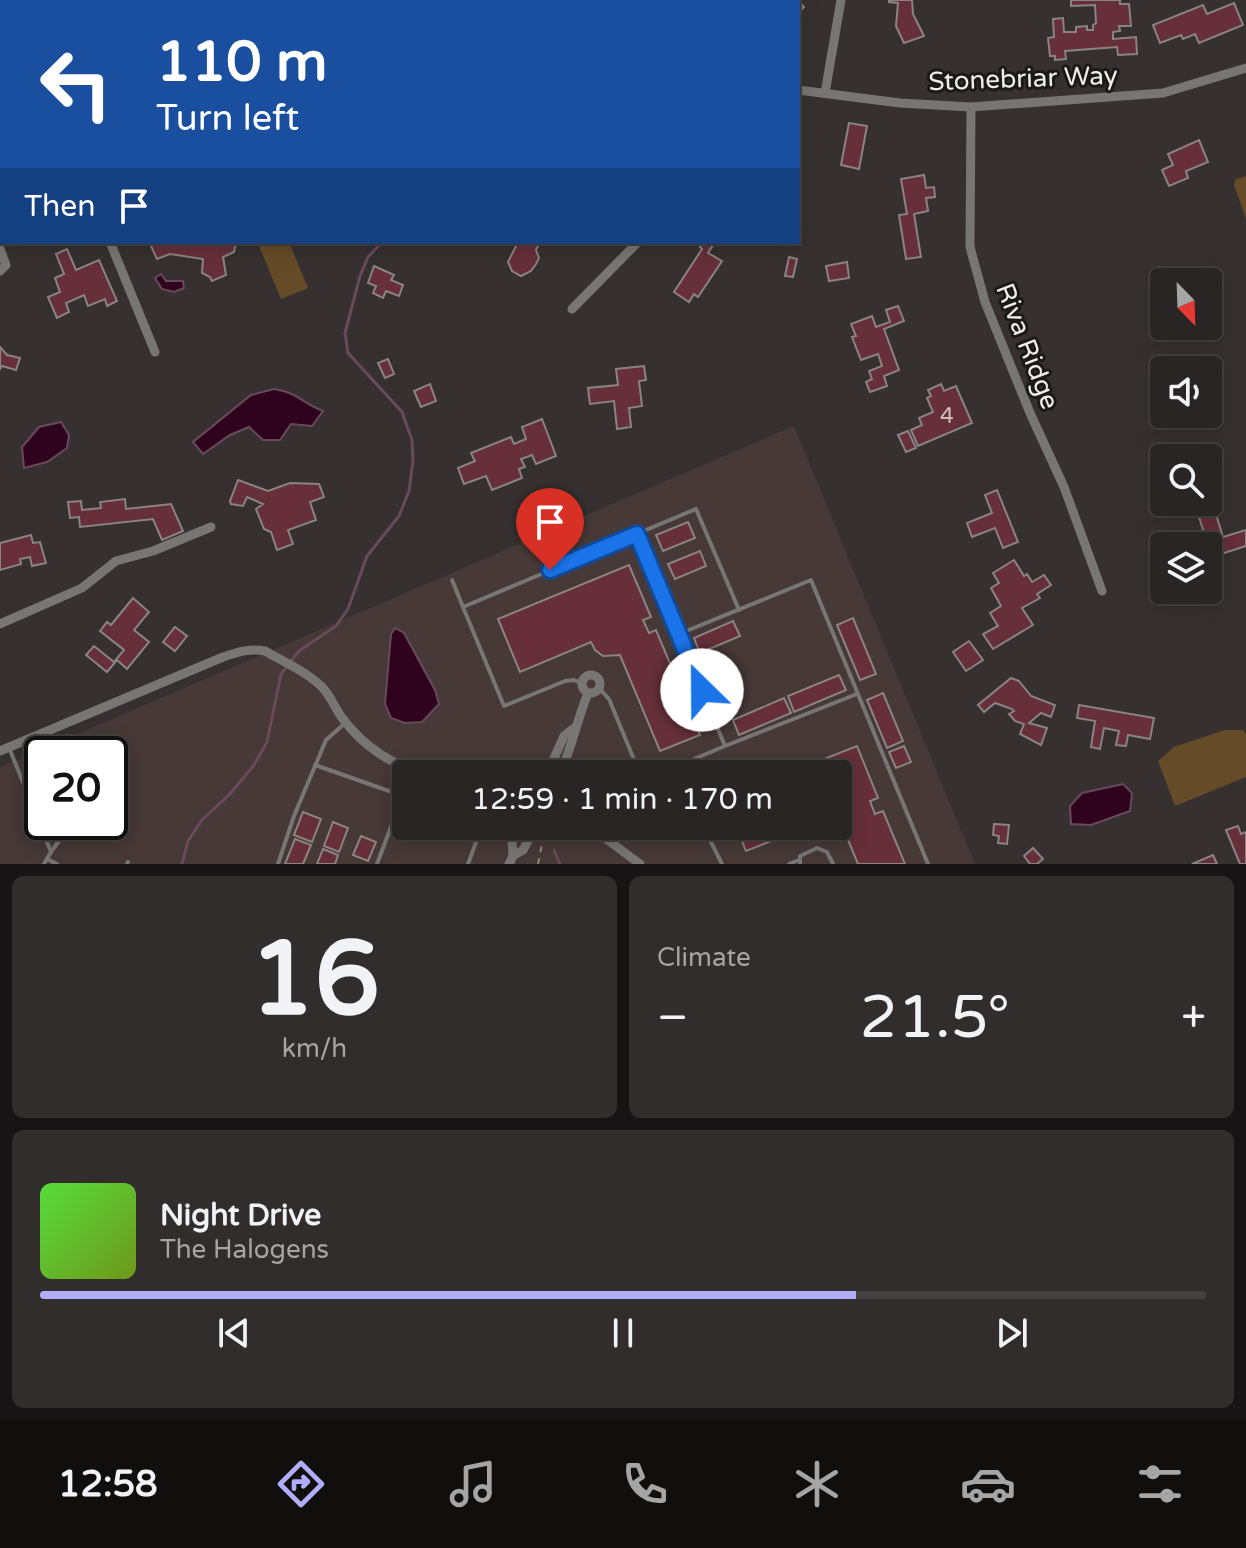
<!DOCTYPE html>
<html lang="en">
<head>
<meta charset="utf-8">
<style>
	body { margin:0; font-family:"Varela Round",sans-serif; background:#302d2c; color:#f1f3f6; height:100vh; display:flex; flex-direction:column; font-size:30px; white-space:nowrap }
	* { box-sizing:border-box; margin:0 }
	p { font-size:26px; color:#a5a5a6 }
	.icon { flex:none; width:44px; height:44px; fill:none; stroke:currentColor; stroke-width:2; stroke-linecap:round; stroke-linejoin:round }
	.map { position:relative; height:864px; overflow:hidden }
	.panel { display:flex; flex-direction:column; gap:12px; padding:12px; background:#161414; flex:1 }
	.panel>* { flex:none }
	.hud { position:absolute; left:0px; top:0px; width:800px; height:244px; box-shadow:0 4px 20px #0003,0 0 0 2px #444241; background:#1a4fa0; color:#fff; overflow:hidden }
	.needle { width:52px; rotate:157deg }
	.buttons { position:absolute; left:1150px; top:268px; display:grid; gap:16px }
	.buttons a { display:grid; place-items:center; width:72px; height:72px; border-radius:8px; background:#282524; box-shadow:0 4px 20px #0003,0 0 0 2px #444241; font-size:40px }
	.speed { position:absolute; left:24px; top:736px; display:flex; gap:16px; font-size:40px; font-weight:700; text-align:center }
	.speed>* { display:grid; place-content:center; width:104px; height:104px; border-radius:50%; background:#282524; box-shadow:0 4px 20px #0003,0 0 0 2px #444241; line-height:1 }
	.speed .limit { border:4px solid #111; border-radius:12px; background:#fff; color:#111 }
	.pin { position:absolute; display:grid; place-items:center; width:68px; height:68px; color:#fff; margin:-82px -34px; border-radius:50% 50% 50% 0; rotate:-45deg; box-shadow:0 0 8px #0007 }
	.pin .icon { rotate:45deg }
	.me { position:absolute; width:88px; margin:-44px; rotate:337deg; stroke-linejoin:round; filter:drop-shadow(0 0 6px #0008) }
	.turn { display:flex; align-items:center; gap:28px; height:168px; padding:0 24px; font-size:36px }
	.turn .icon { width:104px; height:104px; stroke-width:2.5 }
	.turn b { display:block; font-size:56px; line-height:68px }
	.then { display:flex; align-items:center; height:76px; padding:0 24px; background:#0003; gap:16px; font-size:30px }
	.big { font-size:60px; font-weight:600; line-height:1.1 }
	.panel .widget { flex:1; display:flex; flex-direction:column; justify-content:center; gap:12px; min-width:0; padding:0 28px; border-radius:12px; background:#302d2c }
	.panel .dial { align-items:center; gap:0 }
	.dial b { font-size:104px; line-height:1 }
	.song { display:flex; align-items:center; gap:24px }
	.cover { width:96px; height:96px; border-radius:12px; background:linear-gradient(135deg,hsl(110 70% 55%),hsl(80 70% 35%)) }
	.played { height:8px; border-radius:4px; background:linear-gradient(90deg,#b0aefa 70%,#444241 70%) }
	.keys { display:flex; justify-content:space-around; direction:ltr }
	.heat { display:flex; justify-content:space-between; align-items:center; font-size:44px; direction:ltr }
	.panel .tiles { flex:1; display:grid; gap:12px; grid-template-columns:1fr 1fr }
	.widget:last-child { grid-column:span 2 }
	.trip { position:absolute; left:392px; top:760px; width:460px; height:80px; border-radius:8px; background:#282524; box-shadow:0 4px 20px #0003,0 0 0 2px #444241; font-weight:600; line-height:80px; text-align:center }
	.menu { display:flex; height:128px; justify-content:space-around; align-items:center; background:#100f0e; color:#a5a5a6 }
	.menu .icon { width:56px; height:56px }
	.menu .active { color:#b0aefa }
	.menu b { font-size:36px; color:#f1f3f6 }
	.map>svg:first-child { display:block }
	.built { fill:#463937; fill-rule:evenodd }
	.green { fill:#654b27 }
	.water { fill:#2f031d; stroke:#694a5b; stroke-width:2 }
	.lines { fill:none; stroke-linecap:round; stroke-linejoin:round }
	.stream { stroke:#694a5b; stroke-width:3 }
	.building { fill:#662f39; stroke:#8a8384; stroke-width:2 }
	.path { stroke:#8e8988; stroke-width:2; stroke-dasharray:6 6; stroke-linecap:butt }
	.service { stroke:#787674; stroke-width:4 }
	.minor { stroke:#787674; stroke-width:9 }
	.route-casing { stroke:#114b97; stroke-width:20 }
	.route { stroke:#1a73e8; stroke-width:14 }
	.labels { text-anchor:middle; stroke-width:6; stroke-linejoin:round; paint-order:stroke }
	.number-label { font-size:22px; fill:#cebec0 }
	.street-label { font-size:26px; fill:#f1eeed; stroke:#1c1919 }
</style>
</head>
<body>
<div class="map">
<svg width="1246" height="864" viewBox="0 0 1246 864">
	<rect width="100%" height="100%" fill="#363130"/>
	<path class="built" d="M794,426L975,864H0V767ZM42,754H110V822H42ZM406,774H838V826H406Z"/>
	<g class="green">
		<polygon points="1246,176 1246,219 1234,185 1236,179"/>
		<polygon points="269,242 289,242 308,288 281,299 259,246"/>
		<polygon points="1225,730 1243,730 1246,734 1246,777 1175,806 1158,761 1174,747"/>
	</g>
	<g class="water">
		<polygon points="161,274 166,281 183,281 184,288 174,292 162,289 155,278"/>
		<path d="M274,389C297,392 302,403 323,411L312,426L291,424L280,440H263L249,427L230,435L203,454L193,442L251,395Z"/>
		<polygon points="61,422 69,435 67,448 47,462 24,468 22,447 39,427"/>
		<polygon points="395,628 404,633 435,690 439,704 422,722 405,723 391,718 385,704 391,634"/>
		<polygon points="1123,784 1132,793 1130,811 1091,825 1071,824 1070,806 1082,793"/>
	</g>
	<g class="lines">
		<g class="stream">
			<polyline points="596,2 597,0"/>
			<polyline points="554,850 560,864"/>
			<polyline points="182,864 188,841 202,820 229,795 254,765 267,742 281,674 299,651 336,626 348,609 367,556 399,516 409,491 413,461 412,440 402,412 348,353 345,333 360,276 368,257 382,242"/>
		</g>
	</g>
	<g class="building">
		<polygon points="410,0 463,0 464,2 412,2"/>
		<polygon points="775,0 797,0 804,7 799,12 801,16 798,18 798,2 773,2"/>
		<polygon points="889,0 912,0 913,14 924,36 904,43 896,26 898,3 889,2"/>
		<polygon points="1071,0 1120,0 1120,4 1129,4 1131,26 1119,26 1120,31 1113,32 1113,39 1136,37 1137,54 1118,55 1117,47 1065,51 1066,59 1055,60 1055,56 1050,56 1048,38 1054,37 1053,19 1063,18 1064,32 1076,32 1076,27 1087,26 1087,30 1093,30 1093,25 1096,23 1095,5 1071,6"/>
		<polygon points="1234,3 1243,25 1199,43 1195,34 1183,39 1181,35 1160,43 1153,25 1203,5 1207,14"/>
		<polygon points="849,123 867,126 859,169 841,165"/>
		<polygon points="1199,140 1208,162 1186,171 1188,178 1169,186 1162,170 1173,165 1168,154"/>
		<polygon points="924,175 926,188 934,187 935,197 926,198 928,211 914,214 921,257 906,259 899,215 907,214 901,179"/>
		<polygon points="155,242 236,242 234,252 223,257 226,275 212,281 210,277 202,273 203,259 170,254 157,259 151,246"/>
		<polygon points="518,242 540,242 536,250 539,258 536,264 531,271 521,276 512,271 508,262"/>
		<polygon points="703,242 715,242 708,253 722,261 698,297 694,294 689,302 674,292 702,249 700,247"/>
		<polygon points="67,249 76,270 99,260 117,301 107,306 105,299 88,306 84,295 66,303 69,312 57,318 48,297 60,292 55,278 64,274 56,254"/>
		<polygon points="789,257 797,259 793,277 785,276"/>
		<polygon points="847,262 849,278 829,281 826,266"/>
		<polygon points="374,266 394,275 391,280 403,285 399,296 386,291 383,298 373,293 376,286 368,283"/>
		<polygon points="898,306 904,321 884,329 899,370 884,376 887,386 870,392 866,382 872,379 869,371 882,366 878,354 861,360 852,337 856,336 851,324 872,316 876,327 890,322 886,310"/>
		<polygon points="0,347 7,355 20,358 16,370 2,366 0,369"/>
		<polygon points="388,359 394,374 385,378 378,363"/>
		<polygon points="644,366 646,380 639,381 642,406 629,408 631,427 617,429 614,401 590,404 588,388 618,385 616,369"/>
		<polygon points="430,384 436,401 421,407 414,391"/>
		<polygon points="941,384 944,391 956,386 972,423 918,446 911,430 922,425 919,418 933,412 927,398 931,396 928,390"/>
		<polygon points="542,419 556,456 536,464 532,455 521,459 525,467 519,469 522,478 492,490 486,476 464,484 458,468 475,461 471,453 511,437 514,444 526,439 522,427"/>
		<polygon points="908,431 916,448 906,452 898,435"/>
		<polygon points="238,480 268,491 290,483 319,484 324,497 310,502 316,520 288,530 293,544 277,550 271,532 264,529 256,509 263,504 247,497 243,506 231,504 230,501"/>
		<polygon points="1208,488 1223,537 1246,530 1246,546 1212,557 1195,505 1183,509 1180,502 1208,502"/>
		<polygon points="997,490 1018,542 1003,548 995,528 972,537 967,523 992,513 985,495"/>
		<polygon points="125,499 126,509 171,504 183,531 162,540 153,519 80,527 79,517 70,518 68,502 81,501 82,510 101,508 100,502"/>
		<polygon points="688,522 695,538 663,551 656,535"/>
		<polygon points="31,535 33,543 40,542 46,563 32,566 30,557 20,559 21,564 0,570 0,543"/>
		<polygon points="700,551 706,566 675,579 668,564"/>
		<polygon points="1014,560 1024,576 1027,574 1032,582 1044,575 1051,585 1037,594 1040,598 1022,608 1033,625 993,649 983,634 998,626 990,613 1001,606 991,588 999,583 993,573"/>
		<polygon points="629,565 651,617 643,620 649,633 656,630 700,735 660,751 620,655 603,656 595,650 591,642 520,672 498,619"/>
		<polygon points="133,598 149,612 134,630 149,642 127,669 117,660 107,672 86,655 94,646 114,662 124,650 100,631 107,622 111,625"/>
		<polygon points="853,618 876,674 860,680 837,625"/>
		<polygon points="733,621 740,636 700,653 694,638"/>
		<polygon points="175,627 187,636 175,651 163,642"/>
		<polygon points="969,641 983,660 966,671 953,652"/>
		<polygon points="839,675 846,690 794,712 788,696"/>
		<polygon points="1011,678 1019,681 1031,696 1055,705 1051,717 1041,713 1029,723 1047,728 1041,745 1020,734 1024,724 1015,721 1009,714 1014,711 1012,709 995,703 984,712 978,705"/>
		<polygon points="883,693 903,741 887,748 867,700"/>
		<polygon points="784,698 791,713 739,735 733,720"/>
		<polygon points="1079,705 1154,718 1150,739 1128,735 1126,746 1116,745 1119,731 1104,728 1100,749 1091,747 1095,721 1077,718"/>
		<polygon points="857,746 878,798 870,801 875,814 883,811 905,864 858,864 844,830 828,839 823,826 838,826 838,774 786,774"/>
		<polygon points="904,746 911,762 896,768 889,752"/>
		<polygon points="303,812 321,819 312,842 294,835"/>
		<polygon points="333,822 348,828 339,852 324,846"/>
		<polygon points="994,824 1009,825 1007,844 998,843 999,836 993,835"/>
		<polygon points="736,826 809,826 746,851"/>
		<polygon points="1238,826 1241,834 1246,832 1246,864 1240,864 1226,830"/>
		<polygon points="361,836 376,842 368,861 353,855"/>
		<polygon points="295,839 311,845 303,864 285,864"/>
		<polygon points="1033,848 1043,859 1037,864 1030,864 1024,856"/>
		<polygon points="323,849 338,855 335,864 317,864"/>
		<polygon points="1213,855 1217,864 1192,864"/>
	</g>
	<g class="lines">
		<polyline class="path" points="538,864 543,839 549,826"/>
		<g class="service">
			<polyline points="637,534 725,746 659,774"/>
			<polyline points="452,580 463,607"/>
			<polyline points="679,634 811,580 928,864"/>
			<polyline points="582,683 574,680 565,681 504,706 463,607 696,509 739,610"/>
			<polyline points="599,688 609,699 640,774"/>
			<polyline points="725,746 857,694"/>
			<polyline points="10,750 51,852 44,864"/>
			<polyline points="315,765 406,797"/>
			<polyline points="696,826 708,836 722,864"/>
			<polyline points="51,852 69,827"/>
			<polyline points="47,859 57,864"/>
			<polyline points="127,864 128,862"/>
			<polyline points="278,864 294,816 326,740 344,724"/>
			<polyline points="377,864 406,787"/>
			<polyline points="468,864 482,826"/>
			<polyline points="789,864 799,860"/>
			<polyline points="800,864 800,856 817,848 827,852 833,864"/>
		</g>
		<g class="minor">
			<polyline points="541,0 545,2"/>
			<polyline points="61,2 68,0"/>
			<polyline points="278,2 279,0"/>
			<polyline points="0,23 2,22"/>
			<polyline points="798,90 900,103 971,107 1163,93 1246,68"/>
			<polyline points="825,93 841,0"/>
			<polyline points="971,107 970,247 985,302 1030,413 1064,487 1102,591"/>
			<polyline points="110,242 155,352"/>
			<polyline points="0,249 6,265 0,271"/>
			<polyline points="572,309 638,242"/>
			<polyline points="0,624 82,588 116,561 153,551 211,527"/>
			<circle cx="591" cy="684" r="9"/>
			<path d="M0,751L223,657C238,652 249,648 265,651C284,662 307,672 322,687C331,696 335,709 343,719C363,746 396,769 430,774"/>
			<polyline points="483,774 503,770 510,774"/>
			<polyline points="547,774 564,736 574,728"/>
			<path d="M560,774C572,747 577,720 588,693"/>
			<polyline points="574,826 589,826"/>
			<polyline points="589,826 640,864"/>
			<polyline points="513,856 523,850 536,826"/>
			<polyline points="509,864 513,856 512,841 520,826"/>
		</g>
	</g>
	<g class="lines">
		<g class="route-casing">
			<polyline id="route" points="550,570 637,534 702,690"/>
		</g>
		<use href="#route" class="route"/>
	</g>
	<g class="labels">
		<g class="number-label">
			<text x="947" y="423">4</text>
		</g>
		<g class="street-label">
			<text transform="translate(1023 78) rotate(-2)" y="9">Stonebriar Way</text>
			<text transform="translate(1028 346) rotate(69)" y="9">Riva Ridge</text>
		</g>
	</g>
</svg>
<div class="buttons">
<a><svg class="needle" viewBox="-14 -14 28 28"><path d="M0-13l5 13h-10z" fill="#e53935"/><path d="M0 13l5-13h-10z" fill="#a5a5a6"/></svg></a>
<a><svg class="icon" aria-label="sound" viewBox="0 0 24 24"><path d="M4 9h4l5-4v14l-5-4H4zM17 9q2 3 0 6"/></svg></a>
<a><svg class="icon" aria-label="search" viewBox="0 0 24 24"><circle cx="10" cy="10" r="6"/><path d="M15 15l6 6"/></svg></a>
<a><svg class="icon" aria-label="layers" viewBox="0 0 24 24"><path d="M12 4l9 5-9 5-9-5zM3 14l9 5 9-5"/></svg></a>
</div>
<div class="speed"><div class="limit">20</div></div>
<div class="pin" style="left:550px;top:570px;background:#d93025"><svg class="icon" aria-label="arrive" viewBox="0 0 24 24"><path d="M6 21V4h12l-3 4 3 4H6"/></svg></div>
<svg class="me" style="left:702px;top:690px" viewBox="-20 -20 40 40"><circle r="19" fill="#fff"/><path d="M0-13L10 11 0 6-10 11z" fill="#1a73e8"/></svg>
<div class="trip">12:59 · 1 min · 170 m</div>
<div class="hud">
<div class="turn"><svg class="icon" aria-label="left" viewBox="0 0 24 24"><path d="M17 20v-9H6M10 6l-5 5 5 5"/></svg><div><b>110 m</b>Turn left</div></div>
<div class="then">Then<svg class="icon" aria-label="arrive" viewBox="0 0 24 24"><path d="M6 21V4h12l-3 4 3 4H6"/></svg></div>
</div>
</div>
<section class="panel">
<div class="tiles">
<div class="widget dial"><b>16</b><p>km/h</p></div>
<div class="widget"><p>Climate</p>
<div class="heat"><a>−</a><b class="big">21.5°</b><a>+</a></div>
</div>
<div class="widget">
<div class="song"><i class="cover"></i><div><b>Night Drive</b><p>The Halogens</p></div></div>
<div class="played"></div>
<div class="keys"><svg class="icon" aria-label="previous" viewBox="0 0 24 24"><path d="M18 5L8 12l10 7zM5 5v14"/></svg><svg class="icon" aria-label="pause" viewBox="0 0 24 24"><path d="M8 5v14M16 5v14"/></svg><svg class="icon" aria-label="next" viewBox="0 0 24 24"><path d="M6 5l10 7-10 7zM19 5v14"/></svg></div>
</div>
</div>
</section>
<nav class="menu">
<b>12:58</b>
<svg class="icon active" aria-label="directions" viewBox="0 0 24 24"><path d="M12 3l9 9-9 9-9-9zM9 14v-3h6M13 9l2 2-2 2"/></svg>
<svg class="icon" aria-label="music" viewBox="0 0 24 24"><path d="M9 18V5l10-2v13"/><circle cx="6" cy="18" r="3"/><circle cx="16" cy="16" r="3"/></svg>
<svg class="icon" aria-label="phone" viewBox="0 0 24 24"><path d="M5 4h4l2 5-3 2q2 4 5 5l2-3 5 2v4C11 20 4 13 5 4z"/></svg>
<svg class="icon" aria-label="climate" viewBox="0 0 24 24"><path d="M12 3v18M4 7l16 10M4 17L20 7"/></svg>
<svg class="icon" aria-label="car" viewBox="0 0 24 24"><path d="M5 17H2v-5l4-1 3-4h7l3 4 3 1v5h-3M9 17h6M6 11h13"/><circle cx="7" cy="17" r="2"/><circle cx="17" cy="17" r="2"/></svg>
<svg class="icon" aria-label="filters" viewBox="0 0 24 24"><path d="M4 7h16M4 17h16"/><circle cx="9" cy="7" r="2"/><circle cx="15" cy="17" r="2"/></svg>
</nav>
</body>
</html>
